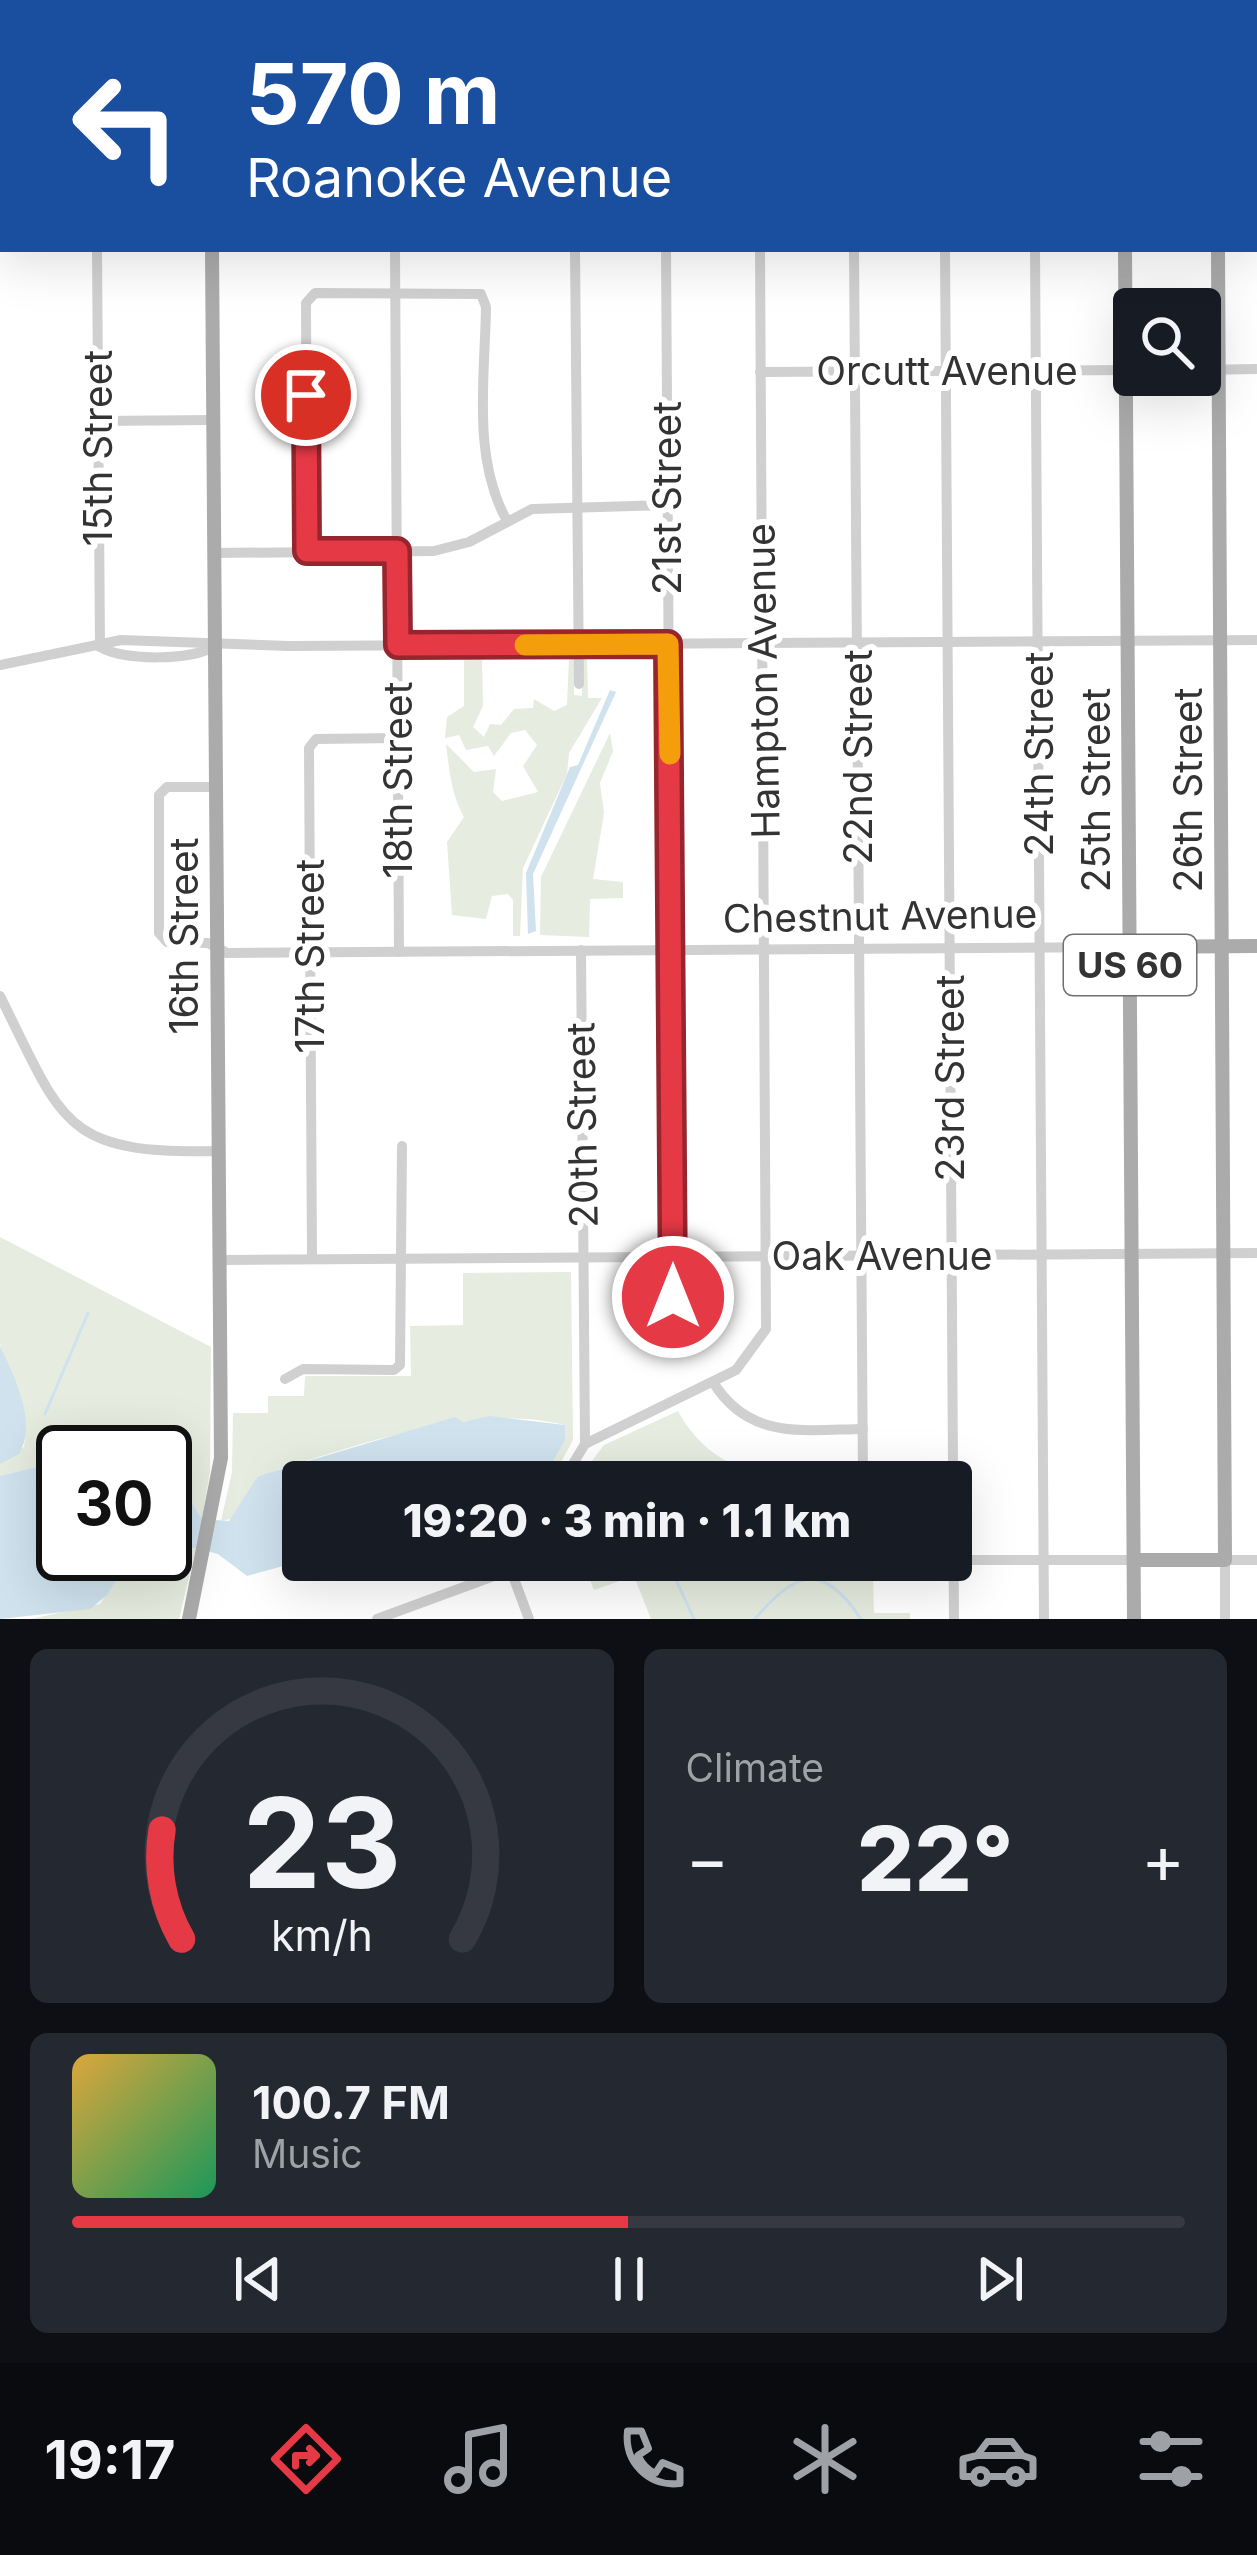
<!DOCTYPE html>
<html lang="en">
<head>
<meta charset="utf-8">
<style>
	body { margin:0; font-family:Inter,sans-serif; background:#242831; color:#f1f3f6; height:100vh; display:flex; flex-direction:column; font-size:45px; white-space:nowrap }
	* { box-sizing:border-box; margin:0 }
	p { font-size:39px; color:#9ea1a6 }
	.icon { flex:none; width:66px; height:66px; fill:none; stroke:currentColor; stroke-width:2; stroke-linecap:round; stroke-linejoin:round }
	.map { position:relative; height:1619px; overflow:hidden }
	.sheet { display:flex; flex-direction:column; gap:30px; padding:30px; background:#0d0f14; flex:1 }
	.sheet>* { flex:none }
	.hud { position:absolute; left:0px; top:0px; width:1257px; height:252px; box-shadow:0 12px 48px #0002; background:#1a4fa0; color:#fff; overflow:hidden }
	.buttons { position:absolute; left:1113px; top:288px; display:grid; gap:24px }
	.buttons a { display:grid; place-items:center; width:108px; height:108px; border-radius:12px; background:#171b24; box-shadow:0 12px 48px #0002; font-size:60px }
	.speed { position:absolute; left:36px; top:1425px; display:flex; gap:24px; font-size:60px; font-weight:700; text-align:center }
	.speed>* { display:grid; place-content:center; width:156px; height:156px; border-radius:50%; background:#171b24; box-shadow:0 12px 48px #0002; line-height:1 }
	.speed .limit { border:6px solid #111; border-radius:18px; background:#fff; color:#111 }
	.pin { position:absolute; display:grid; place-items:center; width:102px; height:102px; color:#fff; margin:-51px; border:6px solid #fff; border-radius:50%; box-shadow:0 3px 12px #0007 }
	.me { position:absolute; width:132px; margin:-66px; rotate:0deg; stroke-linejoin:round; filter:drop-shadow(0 0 9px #0008) }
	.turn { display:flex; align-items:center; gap:42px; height:252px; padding:0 48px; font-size:54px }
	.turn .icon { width:156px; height:156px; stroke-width:2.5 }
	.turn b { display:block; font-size:84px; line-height:102px }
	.big { font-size:90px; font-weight:800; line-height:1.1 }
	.sheet .tile { flex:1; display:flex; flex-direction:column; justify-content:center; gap:18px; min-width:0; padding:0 42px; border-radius:18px; background:#242831 }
	.sheet .dial { align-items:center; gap:0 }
	.dial svg { height:312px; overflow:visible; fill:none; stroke:#363941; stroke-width:7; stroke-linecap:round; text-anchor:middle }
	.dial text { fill:#f1f3f6; stroke:none }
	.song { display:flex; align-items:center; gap:36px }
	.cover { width:144px; height:144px; border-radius:18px; background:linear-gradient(135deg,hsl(40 70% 55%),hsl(150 70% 35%)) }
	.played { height:12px; border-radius:6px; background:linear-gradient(90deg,#e63946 50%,#363941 50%) }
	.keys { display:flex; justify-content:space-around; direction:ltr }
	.heat { display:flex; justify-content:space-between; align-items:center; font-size:66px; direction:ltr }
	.sheet .tiles { flex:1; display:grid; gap:30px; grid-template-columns:1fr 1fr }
	.tile:last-child { grid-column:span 2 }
	.trip { position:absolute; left:282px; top:1461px; width:690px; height:120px; border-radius:12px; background:#171b24; box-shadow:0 12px 48px #0002; font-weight:800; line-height:120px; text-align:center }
	.tab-bar { display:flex; height:192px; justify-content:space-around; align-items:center; background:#090b0e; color:#9ea1a6 }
	.tab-bar .icon { width:84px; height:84px }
	.tab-bar .selected { color:#e63946 }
	.tab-bar b { font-size:54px; color:#f1f3f6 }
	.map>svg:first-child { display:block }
	.green { fill:#e6ecdf }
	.water { fill:#cfe2ee }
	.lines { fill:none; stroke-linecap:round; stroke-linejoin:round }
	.stream { stroke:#cfe2ee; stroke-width:3 }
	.minor { stroke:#d0d0d0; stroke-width:10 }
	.major { stroke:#ababab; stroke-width:14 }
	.route-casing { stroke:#96252e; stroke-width:30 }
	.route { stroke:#e63946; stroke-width:21 }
	.slow { stroke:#f59e0b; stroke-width:21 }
	.labels { text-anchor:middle; stroke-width:12; stroke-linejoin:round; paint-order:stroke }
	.shield { fill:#fff; stroke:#707070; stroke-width:3 }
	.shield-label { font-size:36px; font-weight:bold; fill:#333 }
	.street-label { font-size:39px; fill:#333; stroke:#fff }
</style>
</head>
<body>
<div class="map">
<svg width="1257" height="1619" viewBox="0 0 1257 1619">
	<rect width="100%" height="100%" fill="#fff"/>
	<g class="green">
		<path d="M569,657L574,658V695L582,696L583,657H587L588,698H602L569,753L567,774L523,868L520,936H513V900L508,894L492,896L486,919L452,915L447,842L464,817C452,797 449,769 446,744L474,772L496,769L493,792L502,801L538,792L523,766L537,745L525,730L511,733L494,756L488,746L466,750L459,735L445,738L447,717L464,706V659H482L483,706L473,727L484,737L490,724L501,725L514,709L533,708L534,699L554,711L567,705Z"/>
		<polygon points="610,733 613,751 600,783 604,813 593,879 623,882 623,898 590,899 589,937 540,935 541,877"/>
		<path d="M0,1237L211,1347L210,1472L202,1519L176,1491L165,1492V1452H63V1460L0,1476V1464L24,1447C30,1408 7,1380 0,1344C0,1311 0,1271 0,1237Z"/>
		<path d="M571,1272L573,1440L554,1475L547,1472L565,1425C471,1401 350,1448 258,1476L235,1518L221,1521L232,1472L233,1413H268V1396H304L305,1376H411L410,1326L463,1325V1273Z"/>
		<path d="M678,1411C700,1451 734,1473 781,1476V1482H576L604,1445Z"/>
		<polygon points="196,1548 179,1619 31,1619 100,1604 128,1563"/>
		<polygon points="582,1560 852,1560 853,1577 873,1577 874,1613 910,1613 910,1619 651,1619 634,1576 594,1590"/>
	</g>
	<g class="water">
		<polygon points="610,690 616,692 533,874 536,931 528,934 526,873 570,767 578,765"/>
		<path d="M0,1346C14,1375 38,1424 19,1454L0,1464Z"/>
		<polygon points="490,1416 565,1425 565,1440 547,1471 554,1475 550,1482 303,1482 305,1560 247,1576 218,1554 196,1548 165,1551 165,1492 187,1496 202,1519 229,1521 258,1476 455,1417 463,1422"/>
		<polygon points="63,1460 63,1554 155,1554 128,1563 106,1596 90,1609 0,1619 0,1476"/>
	</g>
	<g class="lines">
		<g class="stream">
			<polyline points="45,1414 88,1313"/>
			<polyline points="667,1560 694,1619"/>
			<path d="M755,1619C795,1572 822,1560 861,1619"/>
		</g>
		<g class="minor">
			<polyline points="95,0 95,3"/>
			<polyline points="393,0 393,3"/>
			<polyline points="483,0 483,3"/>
			<polyline points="574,0 574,3"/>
			<polyline points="664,0 664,3"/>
			<polyline points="758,0 758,3"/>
			<polyline points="853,0 853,3"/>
			<polyline points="942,0 943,3"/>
			<polyline points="1034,0 1035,3"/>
			<polyline points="1254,194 1257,194"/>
			<polyline points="0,202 3,202"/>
			<polyline points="97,249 100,647"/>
			<polyline points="395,249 399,952"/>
			<polyline points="575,249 579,684"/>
			<polyline points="666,249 673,1323"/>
			<polyline points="854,249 863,1482"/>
			<polyline points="945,249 954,1619"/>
			<polyline points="1035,249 1044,1619"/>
			<polyline points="1200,370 1257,369"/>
			<polyline points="760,372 1134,370"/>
			<polyline points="98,421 213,420"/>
			<path d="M307,551L306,303L315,293L481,294L486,307C485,377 472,456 506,519"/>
			<polyline points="214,553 434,551 469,542 532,509 667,505"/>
			<path d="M100,647C124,661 191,661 215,646"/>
			<polyline points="0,665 121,640 288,646 1257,640"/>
			<polyline points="216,787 167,787 159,795 159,933 167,942 208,943 227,953 1130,947"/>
			<polyline points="581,950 585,1444"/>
			<path d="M0,996C63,1122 62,1155 218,1151"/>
			<polyline points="312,1258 309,748 316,739 398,738"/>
			<polyline points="219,1260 1257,1253"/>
			<polyline points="285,1379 303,1369 394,1370 400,1365 402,1146"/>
			<path d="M713,1382C749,1440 802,1430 863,1429"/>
			<polyline points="562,1482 585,1444 736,1370 766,1329 760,249"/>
			<polyline points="867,1560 1134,1560"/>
			<polyline points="510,1568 529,1619"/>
			<polyline points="377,1619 502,1573 517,1560"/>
			<polyline points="1225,1619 1225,1560 1257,1560"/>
		</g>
		<g class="major">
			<polyline points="211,0 211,3"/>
			<polyline points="1124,0 1124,3"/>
			<polyline points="1217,3 1217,0"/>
			<polyline points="1125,249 1134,1619"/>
			<polyline points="1130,947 1257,946"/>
			<polyline points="1134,1560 1225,1560 1218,249"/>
			<polyline points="189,1619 221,1458 212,249"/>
		</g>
	</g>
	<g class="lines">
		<g class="route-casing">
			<polyline id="route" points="306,395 307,551 397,551 398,645 668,644 673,1297"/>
		</g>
		<use href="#route" class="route"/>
		<polyline class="slow" points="525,645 668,644 670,754"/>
	</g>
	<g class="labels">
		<rect class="shield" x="1064" y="935" width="132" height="60" rx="9"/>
		<g class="shield-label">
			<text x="1130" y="978">US 60</text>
		</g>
		<g class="street-label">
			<text x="947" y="385">Orcutt Avenue</text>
			<text transform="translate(98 448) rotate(-90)" y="14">15th Street</text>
			<text transform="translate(667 498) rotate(-90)" y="14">21st Street</text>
			<text transform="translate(763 681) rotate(-91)" y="14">Hampton Avenue</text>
			<text transform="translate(1039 754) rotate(-90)" y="14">24th Street</text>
			<text transform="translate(858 757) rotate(-90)" y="14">22nd Street</text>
			<text transform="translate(398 780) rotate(-90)" y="14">18th Street</text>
			<text transform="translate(1096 790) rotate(-90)" y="14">25th Street</text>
			<text transform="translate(1188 790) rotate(-90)" y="14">26th Street</text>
			<text transform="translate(880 916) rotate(-1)" y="14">Chestnut Avenue</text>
			<text transform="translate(184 936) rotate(-90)" y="14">16th Street</text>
			<text transform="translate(310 956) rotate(-90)" y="14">17th Street</text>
			<text transform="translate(950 1078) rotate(-90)" y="14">23rd Street</text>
			<text transform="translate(582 1125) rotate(-91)" y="14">20th Street</text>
			<text x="882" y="1270">Oak Avenue</text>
		</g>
	</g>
</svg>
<div class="buttons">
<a><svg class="icon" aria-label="search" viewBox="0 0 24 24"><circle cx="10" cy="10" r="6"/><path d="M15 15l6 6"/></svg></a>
</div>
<div class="speed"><div class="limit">30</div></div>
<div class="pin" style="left:306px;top:395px;background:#d93025"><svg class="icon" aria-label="arrive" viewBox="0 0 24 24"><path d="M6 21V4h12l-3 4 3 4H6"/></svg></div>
<svg class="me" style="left:673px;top:1297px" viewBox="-20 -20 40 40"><circle r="17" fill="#e63946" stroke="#fff" stroke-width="3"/><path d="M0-11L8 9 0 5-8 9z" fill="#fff"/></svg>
<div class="trip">19:20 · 3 min · 1.1 km</div>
<div class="hud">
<div class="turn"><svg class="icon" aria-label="left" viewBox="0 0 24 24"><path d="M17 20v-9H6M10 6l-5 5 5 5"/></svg><div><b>570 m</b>Roanoke Avenue</div></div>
</div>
</div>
<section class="sheet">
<div class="tiles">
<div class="tile dial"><svg viewBox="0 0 100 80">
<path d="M14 69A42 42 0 1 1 86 69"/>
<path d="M14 69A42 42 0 0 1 9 41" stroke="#e63946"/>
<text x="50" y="56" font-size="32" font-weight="700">23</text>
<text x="50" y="72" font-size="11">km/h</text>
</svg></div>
<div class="tile"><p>Climate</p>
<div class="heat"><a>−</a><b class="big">22°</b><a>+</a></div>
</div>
<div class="tile">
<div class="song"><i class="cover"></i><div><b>100.7 FM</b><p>Music</p></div></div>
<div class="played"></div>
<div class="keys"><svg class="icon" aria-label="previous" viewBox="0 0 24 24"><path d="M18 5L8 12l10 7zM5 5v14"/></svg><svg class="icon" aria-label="pause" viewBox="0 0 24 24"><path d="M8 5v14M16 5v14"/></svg><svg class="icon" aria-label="next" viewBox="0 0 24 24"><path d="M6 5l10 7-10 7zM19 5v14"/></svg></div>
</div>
</div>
</section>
<nav class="tab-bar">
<b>19:17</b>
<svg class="icon selected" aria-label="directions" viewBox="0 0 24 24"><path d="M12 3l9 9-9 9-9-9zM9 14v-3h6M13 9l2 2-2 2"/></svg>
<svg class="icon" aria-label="music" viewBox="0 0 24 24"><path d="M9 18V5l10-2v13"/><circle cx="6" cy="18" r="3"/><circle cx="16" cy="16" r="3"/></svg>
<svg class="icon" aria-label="phone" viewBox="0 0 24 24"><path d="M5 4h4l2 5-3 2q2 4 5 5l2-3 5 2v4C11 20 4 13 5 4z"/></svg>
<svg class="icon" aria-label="climate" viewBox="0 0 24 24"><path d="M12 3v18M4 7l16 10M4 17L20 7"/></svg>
<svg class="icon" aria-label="car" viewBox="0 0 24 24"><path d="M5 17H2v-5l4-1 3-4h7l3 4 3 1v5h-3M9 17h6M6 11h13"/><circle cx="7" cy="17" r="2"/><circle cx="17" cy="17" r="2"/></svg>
<svg class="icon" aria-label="filters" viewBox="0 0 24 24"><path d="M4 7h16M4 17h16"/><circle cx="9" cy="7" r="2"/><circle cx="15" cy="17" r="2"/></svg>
</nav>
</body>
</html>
